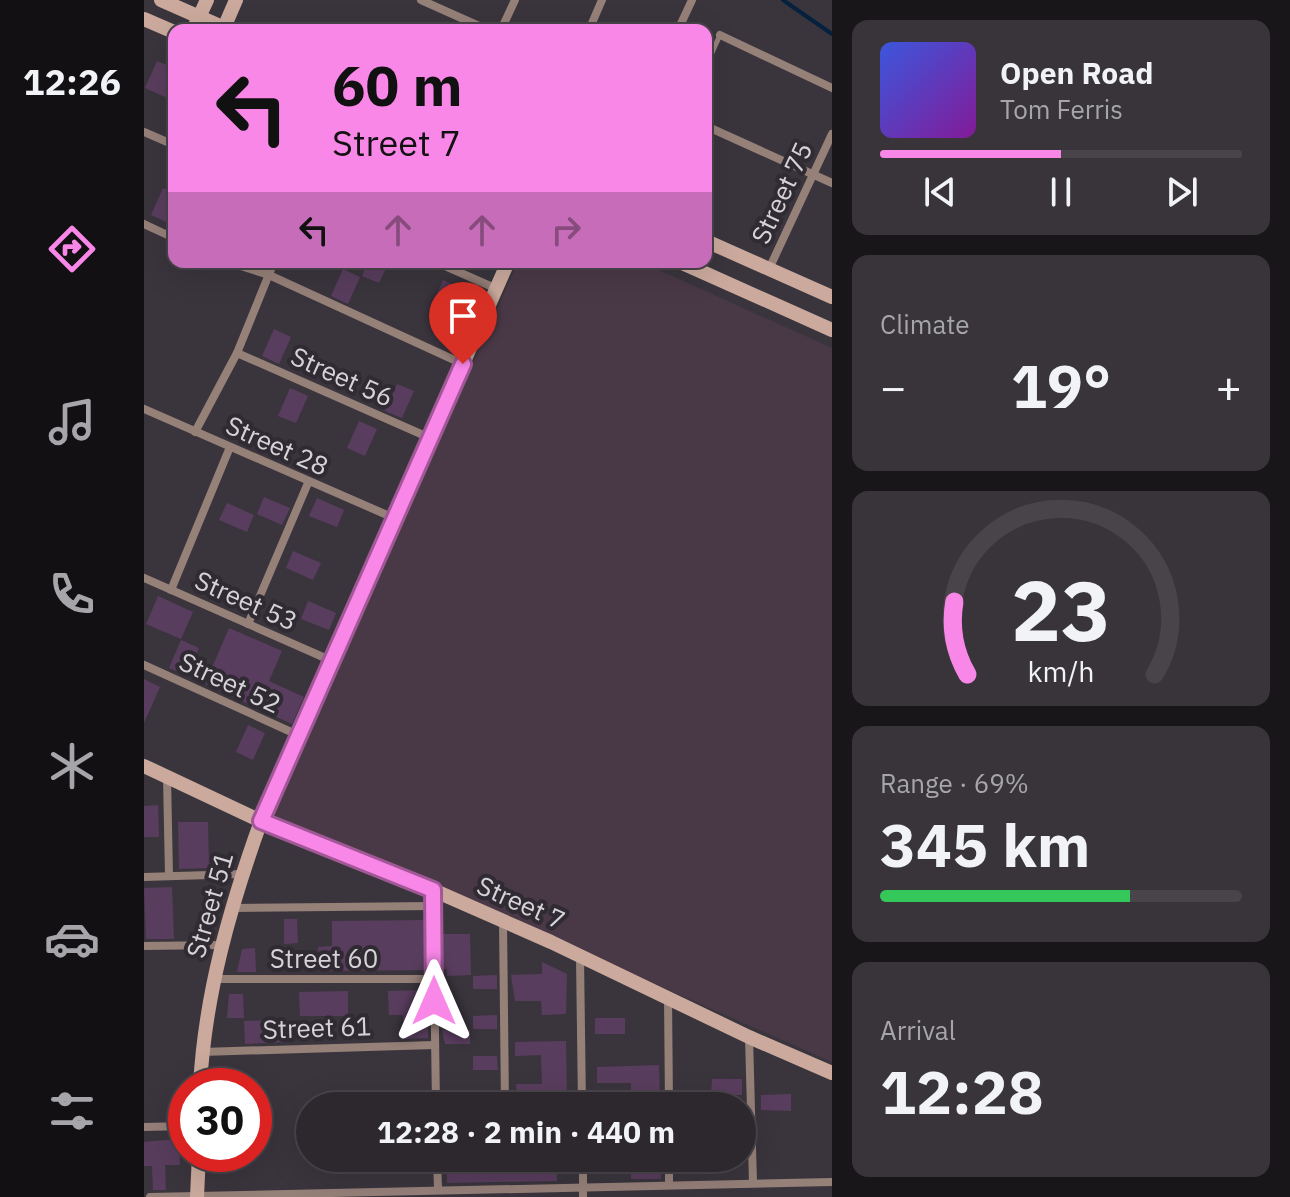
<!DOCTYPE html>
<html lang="en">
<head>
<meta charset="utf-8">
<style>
	body { margin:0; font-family:"IBM Plex Sans",sans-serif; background:#38343a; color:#f1f3f6; height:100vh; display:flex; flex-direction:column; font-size:30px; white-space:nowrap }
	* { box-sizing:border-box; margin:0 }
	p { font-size:26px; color:#a6a6aa }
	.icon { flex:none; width:44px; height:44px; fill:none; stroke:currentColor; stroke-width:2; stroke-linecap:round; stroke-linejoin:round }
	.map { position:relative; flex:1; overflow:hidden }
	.details { display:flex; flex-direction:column; gap:20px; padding:20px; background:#181619; width:458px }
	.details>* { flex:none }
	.top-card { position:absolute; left:24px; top:24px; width:544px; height:244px; border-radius:16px; box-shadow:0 8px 32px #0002,0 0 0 2px #48444a; background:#f987e8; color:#111; overflow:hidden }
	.speed { position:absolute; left:24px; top:1068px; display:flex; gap:16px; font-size:40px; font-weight:700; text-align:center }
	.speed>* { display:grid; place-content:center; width:104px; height:104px; border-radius:50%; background:#2c282e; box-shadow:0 8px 32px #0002,0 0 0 2px #48444a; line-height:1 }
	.speed .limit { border:12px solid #d22; background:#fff; color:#111 }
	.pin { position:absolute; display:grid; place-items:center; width:68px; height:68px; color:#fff; margin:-82px -34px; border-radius:50% 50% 50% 0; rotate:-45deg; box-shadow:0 0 8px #0007 }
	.pin .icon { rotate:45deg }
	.me { position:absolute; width:88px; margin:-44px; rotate:0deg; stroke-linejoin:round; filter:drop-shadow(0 0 6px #0008) }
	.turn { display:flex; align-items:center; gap:28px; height:168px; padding:0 32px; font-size:36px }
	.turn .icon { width:104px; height:104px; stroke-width:2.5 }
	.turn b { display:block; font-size:56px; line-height:68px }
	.lanes { display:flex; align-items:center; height:76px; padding:0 32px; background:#0003; justify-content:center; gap:40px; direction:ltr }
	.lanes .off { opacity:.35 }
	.big { font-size:60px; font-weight:700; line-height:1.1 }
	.details .tile { flex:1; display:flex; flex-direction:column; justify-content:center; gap:12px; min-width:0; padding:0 28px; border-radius:16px; background:#38343a }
	.details .dial { align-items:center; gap:0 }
	.dial svg { height:208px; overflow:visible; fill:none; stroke:#48444a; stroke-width:7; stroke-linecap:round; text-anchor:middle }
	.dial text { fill:#f1f3f6; stroke:none }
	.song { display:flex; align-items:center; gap:24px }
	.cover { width:96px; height:96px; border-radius:12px; background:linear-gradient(135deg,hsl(230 70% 55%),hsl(290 70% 35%)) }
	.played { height:8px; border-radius:4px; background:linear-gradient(90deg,#f987e8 50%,#48444a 50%) }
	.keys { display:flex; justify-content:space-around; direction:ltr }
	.heat { display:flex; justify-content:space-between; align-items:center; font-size:44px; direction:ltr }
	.charge { height:12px; border-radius:6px; background:linear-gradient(90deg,#34c759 69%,#48444a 0) }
	.trip { position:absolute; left:152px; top:1092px; width:460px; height:80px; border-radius:40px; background:#2c282e; box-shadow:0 8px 32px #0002,0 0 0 2px #48444a; font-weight:700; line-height:80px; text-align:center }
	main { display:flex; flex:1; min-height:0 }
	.menu { display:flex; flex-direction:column; width:144px; justify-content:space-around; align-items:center; background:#121012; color:#a6a6aa }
	.menu .icon { width:56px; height:56px }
	.menu .active { color:#f987e8 }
	.menu b { font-size:36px; color:#f1f3f6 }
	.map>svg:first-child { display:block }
	.commercial { fill:#493946 }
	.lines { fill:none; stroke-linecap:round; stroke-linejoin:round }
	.stream { stroke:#05213d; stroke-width:4 }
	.building { fill:#593d5e }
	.lane { stroke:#968179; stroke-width:5 }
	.street { stroke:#968179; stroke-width:8 }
	.secondary { stroke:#cbaa9d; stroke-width:14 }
	.route-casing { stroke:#a25897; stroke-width:20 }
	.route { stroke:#f987e8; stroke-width:14 }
	.labels { text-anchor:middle; stroke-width:8; stroke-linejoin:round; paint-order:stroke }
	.street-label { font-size:26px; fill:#d6d3d8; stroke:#302b33 }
</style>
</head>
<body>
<main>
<nav class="menu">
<b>12:26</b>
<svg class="icon active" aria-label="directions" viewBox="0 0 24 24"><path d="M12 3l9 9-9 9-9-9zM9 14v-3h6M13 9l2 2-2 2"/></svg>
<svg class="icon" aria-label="music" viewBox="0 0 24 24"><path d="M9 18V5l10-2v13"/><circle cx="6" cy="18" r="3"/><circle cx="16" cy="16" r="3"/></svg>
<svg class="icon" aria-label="phone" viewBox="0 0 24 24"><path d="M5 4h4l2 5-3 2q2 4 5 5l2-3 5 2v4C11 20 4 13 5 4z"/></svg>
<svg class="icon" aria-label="climate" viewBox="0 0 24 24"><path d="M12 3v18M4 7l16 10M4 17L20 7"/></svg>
<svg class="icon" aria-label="car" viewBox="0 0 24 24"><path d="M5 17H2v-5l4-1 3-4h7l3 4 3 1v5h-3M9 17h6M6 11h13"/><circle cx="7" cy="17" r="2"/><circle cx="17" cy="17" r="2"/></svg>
<svg class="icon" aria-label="filters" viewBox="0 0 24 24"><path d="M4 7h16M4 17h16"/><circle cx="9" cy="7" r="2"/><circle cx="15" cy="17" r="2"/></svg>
</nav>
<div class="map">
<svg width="688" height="1197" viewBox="0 0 688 1197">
	<rect width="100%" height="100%" fill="#3a353d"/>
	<polygon class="commercial" points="374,262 497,262 688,348 688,1062 128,815"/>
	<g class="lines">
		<polyline class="stream" points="639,0 688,34"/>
	</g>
	<g class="building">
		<polygon points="13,61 30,68 30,101 1,88"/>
		<polygon points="19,188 30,193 30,210 24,223 7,215"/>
		<polygon points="224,262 245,262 235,283 218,276"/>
		<polygon points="199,269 216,277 204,304 187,296"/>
		<polygon points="299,280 316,288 304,315 287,308"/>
		<polygon points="130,329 147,337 135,364 118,356"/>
		<polygon points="253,384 270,391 258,418 241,411"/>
		<polygon points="146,388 164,396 152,423 134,416"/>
		<polygon points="215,421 233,429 221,456 203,448"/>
		<polygon points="120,497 146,508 138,525 113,514"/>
		<polygon points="173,498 200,510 193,527 165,516"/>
		<polygon points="83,503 110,515 103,532 75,520"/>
		<polygon points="149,551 177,563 169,580 142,568"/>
		<polygon points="14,596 49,612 37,639 2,624"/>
		<polygon points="164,601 192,613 185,630 157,619"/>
		<polygon points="85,628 138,651 125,681 160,697 148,724 61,684"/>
		<polygon points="37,640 55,648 43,675 25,668"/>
		<polygon points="0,679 16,687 0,723"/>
		<polygon points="104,725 121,733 109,760 92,752"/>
		<polygon points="14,805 15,837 0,837 0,806"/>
		<polygon points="34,822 64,822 65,868 35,869"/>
		<polygon points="28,887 30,939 2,939 0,888"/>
		<polygon points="140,919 153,919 154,943 140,944"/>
		<polygon points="282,920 283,970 175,971 174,947 188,946 188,921"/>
		<polygon points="297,934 326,934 327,975 303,976 303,969 297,970"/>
		<polygon points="111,948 112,972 93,972 98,949"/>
		<polygon points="398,962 423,974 422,1014 398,1015 397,1001 371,1001 367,975 398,974"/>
		<polygon points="353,975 353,989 329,989 329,976"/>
		<polygon points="283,990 284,1038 260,1039 259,1015 245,1015 244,991"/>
		<polygon points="204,991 204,1016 156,1016 155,992"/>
		<polygon points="85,994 99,994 100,1018 83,1018"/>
		<polygon points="353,1015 353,1029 329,1029 329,1016"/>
		<rect x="451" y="1018" width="30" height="16"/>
		<polygon points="142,1020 143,1042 101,1044 100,1021"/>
		<polygon points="298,1030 326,1030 326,1044 301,1044"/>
		<polygon points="422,1041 423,1097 373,1098 372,1084 398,1084 397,1055 371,1056 371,1042"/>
		<polygon points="329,1056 353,1056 354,1070 329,1070"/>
		<polygon points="515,1065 516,1106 486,1106 487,1083 453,1083 453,1067"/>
		<polygon points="568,1079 598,1079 598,1095 567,1095"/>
		<polygon points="647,1094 647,1111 617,1110 617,1095"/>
		<rect x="315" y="1097" width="39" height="9"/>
		<polygon points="22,1140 35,1140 36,1165 21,1165 22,1190 9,1190 8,1166 0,1166 0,1142"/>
		<polygon points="412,1158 413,1181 303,1183 303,1160"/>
		<polygon points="517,1162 517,1179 487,1179 487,1163"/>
	</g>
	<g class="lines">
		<polyline class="lane" points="562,66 576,35"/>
		<g class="street">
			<polyline points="277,0 344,30"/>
			<polyline points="357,30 371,0"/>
			<polyline points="445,30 458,0"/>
			<polyline points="534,30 548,0"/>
			<polyline points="576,35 688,88"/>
			<polyline points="562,126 688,183"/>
			<polyline points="0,132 30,145"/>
			<polyline points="0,224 30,238"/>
			<polyline points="84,262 125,275 319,364"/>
			<polyline points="292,262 353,289"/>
			<polyline points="625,269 688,134"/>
			<polyline points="93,353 286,438"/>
			<polyline points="0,409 250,518"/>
			<polyline points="51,432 93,353 130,262"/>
			<polyline points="0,578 188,661"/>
			<polyline points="27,590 86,447"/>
			<polyline points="104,624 164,483"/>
			<polyline points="0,665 156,736"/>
			<polyline points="23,777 25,876"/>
			<polyline points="0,877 98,874"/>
			<polyline points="289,890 292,1106"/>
			<polyline points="88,908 289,906"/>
			<polyline points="359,921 361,1106"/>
			<polyline points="0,946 78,945"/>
			<polyline points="436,957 438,1106"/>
			<polyline points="70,979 290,979"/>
			<polyline points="524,996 525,1106"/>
			<polyline points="605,1037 609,1183"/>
			<polyline points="58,1052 290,1045"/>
			<polyline points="0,1127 42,1126"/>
			<polyline points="293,1158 294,1189"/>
			<polyline points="439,1158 439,1197"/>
			<polyline points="525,1158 525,1185"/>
			<polyline points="6,1197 688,1182"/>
		</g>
		<g class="secondary">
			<polyline points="17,0 85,30"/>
			<polyline points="0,19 30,32"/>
			<polyline points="49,30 63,0"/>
			<polyline points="79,30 92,0"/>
			<polyline points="562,241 688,297"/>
			<polyline points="536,262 688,330"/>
			<polyline points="0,766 117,821 289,890 407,942 605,1037 688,1073"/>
			<path d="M56,1086C61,994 86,907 117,821L364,262"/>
			<polyline points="53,1197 55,1154"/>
		</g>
	</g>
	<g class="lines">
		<g class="route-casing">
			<polyline id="route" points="290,1001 289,890 117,821 319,364"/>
		</g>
		<use href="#route" class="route"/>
	</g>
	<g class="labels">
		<g class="street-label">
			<text transform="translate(638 193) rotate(-65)" y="9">Street 75</text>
			<text transform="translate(198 377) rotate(24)" y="9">Street 56</text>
			<text transform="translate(133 446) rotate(24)" y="9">Street 28</text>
			<text transform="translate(102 601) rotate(24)" y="9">Street 53</text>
			<text transform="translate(86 683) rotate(25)" y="9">Street 52</text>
			<text transform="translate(377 903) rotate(24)" y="9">Street 7</text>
			<text transform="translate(66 905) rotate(-74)" y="9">Street 51</text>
			<text x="180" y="968">Street 60</text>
			<text transform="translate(173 1028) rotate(-2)" y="9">Street 61</text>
		</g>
	</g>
</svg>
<div class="speed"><div class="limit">30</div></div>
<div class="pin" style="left:319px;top:364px;background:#d93025"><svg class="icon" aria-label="arrive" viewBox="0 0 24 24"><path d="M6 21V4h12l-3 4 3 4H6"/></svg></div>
<svg class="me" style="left:290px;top:1001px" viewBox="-20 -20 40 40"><path d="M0-17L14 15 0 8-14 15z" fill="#f987e8" stroke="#fff" stroke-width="4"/></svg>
<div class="trip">12:28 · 2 min · 440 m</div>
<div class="top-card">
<div class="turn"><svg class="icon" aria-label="left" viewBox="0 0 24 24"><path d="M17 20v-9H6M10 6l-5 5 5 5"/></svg><div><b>60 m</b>Street 7</div></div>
<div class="lanes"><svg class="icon" aria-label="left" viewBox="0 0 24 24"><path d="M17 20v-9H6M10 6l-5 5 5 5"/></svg><svg class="icon off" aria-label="ahead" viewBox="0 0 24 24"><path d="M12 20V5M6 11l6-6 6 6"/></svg><svg class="icon off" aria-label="ahead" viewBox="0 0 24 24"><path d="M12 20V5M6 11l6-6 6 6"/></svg><svg class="icon off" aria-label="right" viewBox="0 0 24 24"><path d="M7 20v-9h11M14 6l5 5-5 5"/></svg></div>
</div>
</div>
<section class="details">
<div class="tile">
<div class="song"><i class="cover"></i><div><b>Open Road</b><p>Tom Ferris</p></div></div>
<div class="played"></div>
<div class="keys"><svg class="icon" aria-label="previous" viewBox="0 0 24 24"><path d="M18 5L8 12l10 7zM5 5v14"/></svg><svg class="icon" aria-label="pause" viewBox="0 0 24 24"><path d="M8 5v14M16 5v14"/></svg><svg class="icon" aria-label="next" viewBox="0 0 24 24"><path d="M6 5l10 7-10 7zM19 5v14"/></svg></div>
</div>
<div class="tile"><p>Climate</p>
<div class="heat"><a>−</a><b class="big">19°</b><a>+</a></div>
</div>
<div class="tile dial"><svg viewBox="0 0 100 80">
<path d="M14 69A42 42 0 1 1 86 69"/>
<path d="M14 69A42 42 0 0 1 9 41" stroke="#f987e8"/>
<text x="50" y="56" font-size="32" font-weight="700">23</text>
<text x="50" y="72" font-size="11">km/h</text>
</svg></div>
<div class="tile"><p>Range · 69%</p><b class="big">345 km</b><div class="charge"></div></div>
<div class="tile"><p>Arrival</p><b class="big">12:28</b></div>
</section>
</main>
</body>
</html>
